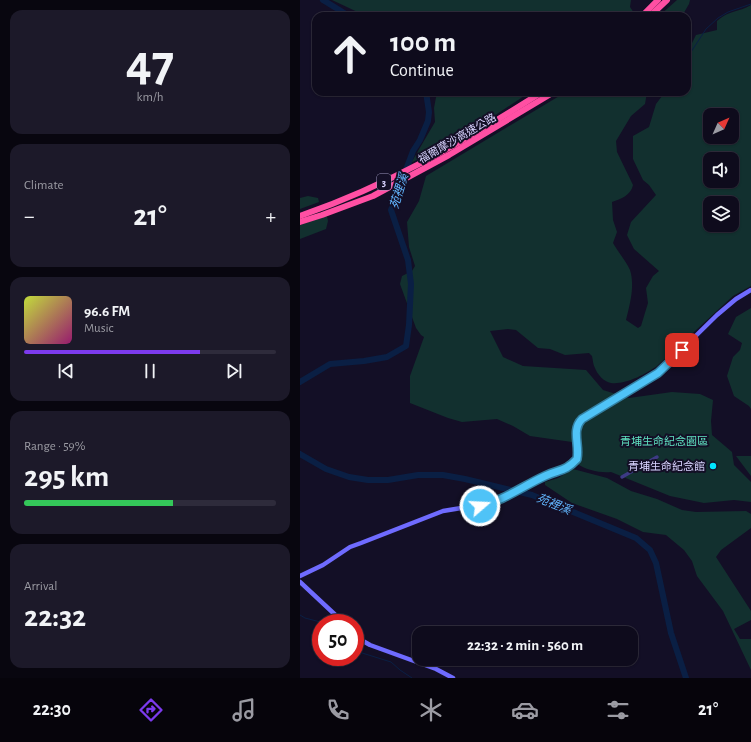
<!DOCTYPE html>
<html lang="en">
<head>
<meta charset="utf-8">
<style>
	body { margin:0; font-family:"Alegreya Sans","Noto Sans TC",sans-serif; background:#1c1929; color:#f1f3f6; height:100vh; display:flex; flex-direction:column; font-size:15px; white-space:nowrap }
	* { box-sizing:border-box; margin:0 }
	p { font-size:13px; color:#9b9ba3 }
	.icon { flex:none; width:22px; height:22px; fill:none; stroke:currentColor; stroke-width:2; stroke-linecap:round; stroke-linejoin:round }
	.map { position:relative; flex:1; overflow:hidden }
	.details { display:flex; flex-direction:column; gap:10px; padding:10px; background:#08060f; width:300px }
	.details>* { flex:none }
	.hud { position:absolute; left:12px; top:12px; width:379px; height:84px; border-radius:12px; box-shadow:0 1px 3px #0004,0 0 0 1px #2e2b3b; background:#0e0b1c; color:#f1f3f6; overflow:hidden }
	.needle { width:26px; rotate:45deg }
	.tools { position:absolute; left:403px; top:108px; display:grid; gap:8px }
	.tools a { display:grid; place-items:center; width:36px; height:36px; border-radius:8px; background:#0e0b1c; box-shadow:0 1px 3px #0004,0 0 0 1px #2e2b3b; font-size:20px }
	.speed { position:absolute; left:12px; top:614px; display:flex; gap:8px; font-size:20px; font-weight:700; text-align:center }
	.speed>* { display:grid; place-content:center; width:52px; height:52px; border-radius:50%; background:#0e0b1c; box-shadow:0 1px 3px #0004,0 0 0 1px #2e2b3b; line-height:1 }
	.speed .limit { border:6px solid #d22; background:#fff; color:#111 }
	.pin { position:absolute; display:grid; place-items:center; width:34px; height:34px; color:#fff; margin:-17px; border-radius:8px; box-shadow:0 2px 6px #0006 }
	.me { position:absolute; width:44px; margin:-22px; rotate:71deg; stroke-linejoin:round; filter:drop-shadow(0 0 3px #0008) }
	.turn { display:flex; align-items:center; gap:14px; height:84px; padding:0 12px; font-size:18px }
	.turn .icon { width:52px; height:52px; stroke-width:2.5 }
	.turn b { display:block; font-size:28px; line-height:34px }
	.big { font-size:30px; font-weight:700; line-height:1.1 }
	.details .widget { flex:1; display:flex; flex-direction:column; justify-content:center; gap:6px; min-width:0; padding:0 14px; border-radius:12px; background:#1c1929 }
	.details .dial { align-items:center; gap:0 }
	.dial b { font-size:52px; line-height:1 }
	.song { display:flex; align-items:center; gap:12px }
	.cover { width:48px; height:48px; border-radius:6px; background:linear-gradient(135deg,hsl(70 70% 55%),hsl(320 70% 35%)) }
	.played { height:4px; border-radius:2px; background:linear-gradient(90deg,#7c3aed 70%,#2e2b3b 70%) }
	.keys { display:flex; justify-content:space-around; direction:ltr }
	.heat { display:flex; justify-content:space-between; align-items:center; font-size:22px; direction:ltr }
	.charge { height:6px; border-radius:3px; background:linear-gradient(90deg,#34c759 59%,#2e2b3b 0) }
	.trip { position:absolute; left:112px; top:626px; width:226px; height:40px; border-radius:12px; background:#0e0b1c; box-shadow:0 1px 3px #0004,0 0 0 1px #2e2b3b; font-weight:700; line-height:40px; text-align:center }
	.dock { display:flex; height:64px; justify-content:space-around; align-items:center; background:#06040b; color:#9b9ba3 }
	.dock .icon { width:28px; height:28px }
	.dock .on { color:#7c3aed }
	.dock b { font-size:18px; color:#f1f3f6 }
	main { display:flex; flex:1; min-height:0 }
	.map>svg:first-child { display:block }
	.green { fill:#12302f; fill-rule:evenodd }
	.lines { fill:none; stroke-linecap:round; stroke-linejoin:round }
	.stream { stroke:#0a1f44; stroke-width:1 }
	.river { stroke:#0a1f44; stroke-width:6 }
	.street { stroke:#3d3a85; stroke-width:3.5 }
	.secondary { stroke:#6f6bff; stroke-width:4.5 }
	.highway { stroke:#ff4fa3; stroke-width:6 }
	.route-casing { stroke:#337fa1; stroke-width:10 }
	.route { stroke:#4fc3f7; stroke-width:7 }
	.poi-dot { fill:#00e5ff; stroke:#130f26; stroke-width:1.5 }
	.labels { text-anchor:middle; stroke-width:4; stroke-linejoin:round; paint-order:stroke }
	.shield { fill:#130f26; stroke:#9e99be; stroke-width:1 }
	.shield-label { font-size:10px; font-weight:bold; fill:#d9d4ff }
	.street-label { font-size:11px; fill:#d9d4ff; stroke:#130f26 }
	.park-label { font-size:11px; fill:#5fe0c0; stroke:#130f26 }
	.poi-label { font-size:11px; fill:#d9d4ff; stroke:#130f26; text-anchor:end }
	.water-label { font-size:12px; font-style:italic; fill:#62b6ff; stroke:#130f26 }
</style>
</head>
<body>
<main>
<section class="details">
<div class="widget dial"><b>47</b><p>km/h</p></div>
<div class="widget"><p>Climate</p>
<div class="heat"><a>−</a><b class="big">21°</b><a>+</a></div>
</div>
<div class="widget">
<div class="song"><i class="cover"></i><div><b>96.6 FM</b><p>Music</p></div></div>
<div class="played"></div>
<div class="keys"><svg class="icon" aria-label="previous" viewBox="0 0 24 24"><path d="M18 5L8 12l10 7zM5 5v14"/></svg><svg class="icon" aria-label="pause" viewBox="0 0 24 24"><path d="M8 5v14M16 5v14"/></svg><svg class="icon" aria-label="next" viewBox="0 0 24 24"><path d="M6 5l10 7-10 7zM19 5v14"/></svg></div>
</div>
<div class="widget"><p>Range · 59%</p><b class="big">295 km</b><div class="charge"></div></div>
<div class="widget"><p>Arrival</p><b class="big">22:32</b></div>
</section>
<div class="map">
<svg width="451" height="678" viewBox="0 0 451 678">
	<rect width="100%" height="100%" fill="#130f26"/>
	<g class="green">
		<polygon points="32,0 331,0 330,7 334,13 333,16 66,16"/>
		<polygon points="377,0 390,0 389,4 382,16 359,16"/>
		<path d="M451,5V286L433,296L357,366C346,374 325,385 311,383C304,382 297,374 295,368C293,365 293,360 292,356L289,353L265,355L250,349L238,348L216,330L208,329L190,331L203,357L223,366L286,370L303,390L329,398L372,392L400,394L413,400L411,421L412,435L432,452L434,465L451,482V502L434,500L404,503L370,496L311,472C299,473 287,470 277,464L280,456V446L272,442L230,436L213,426L197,419L162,422L148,418L110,403V376L124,337L121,335L116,328L100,284L102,276L112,271L115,266L109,247L107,222L119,201L126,176L266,92H347L345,104L331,116L316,141L317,152L333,185C331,195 321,199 312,202L313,220L317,232L313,243C318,252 326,261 330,270C335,286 330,304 326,320L338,328L341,326L348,303L346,288L353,276L359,271L334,249L327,235L331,222L356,195L349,185L343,180L333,159V136L349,127L356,104L365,92H387V53L396,35L417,30V21C429,10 440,12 451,5ZM410,115H432V137H410ZM410,159H432V181H410ZM410,203H432V225H410Z"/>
		<polygon points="137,92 230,92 191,118 111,163 135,122 134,108"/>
		<polygon points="8,196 18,198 19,202 0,209 0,198"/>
		<polygon points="27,216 28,221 26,229 0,239 0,225"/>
		<polygon points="451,308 451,409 449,406 434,396 427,376 433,357 440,350 442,343 428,334 436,317"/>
		<polygon points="436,456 451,456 451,476"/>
		<polygon points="273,469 307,478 331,491 357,499 382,510 396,512 446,511 451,514 451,528 421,550 416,557 451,611 451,620 434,629 440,639 451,639 451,670 423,611 397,576 392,561 384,550 366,535 343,532 317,519 272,503 245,485 245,482 258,478"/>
	</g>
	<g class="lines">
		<g class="stream">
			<polyline points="387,73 389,71 391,52 406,29 418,18 428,12 451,4"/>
			<polyline points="370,96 374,92"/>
			<polyline points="0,615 5,618 24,623"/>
			<polyline points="55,656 59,652 91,662 100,670 112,678"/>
			<polyline points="39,657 48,664 50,663 54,657"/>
		</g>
		<g class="river">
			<polyline points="23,0 49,16"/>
			<polyline points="0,382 30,364 64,361 87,357 106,346 109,325 111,284 108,260 91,210 113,151 120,140 128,121 129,112 126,92"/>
			<polyline points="0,454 26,469 49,477 68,480 88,480 118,475 143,475 165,479 232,495 336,538 350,550 356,563 371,633 386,678"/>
		</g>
		<polyline class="street" points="322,477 357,457"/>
		<g class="secondary">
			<path d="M0,576L23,565L50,547L61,543L143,511L192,503L246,475L266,469L277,459C281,445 271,430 282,419L358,373L417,315L436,299L451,290"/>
			<polyline points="0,582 44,623"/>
			<polyline points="55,634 63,641 70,645 136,669 153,678"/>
		</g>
		<g class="highway">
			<polyline points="342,16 358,0"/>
			<polyline points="350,16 367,0"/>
			<path d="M0,216C89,185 163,142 242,92"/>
			<polyline points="0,222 22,215 73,196 149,155 254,92"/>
		</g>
	</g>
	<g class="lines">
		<g class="route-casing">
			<path id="route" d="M180,506C203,501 223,486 245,476C260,469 265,472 277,459C280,445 271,430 282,419L358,373L382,350"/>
		</g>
		<use href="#route" class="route"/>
	</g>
	<circle class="poi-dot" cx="413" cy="466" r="4"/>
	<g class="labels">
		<rect class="shield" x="77" y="174" width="14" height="16" rx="3"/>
		<g class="shield-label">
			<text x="84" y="186">3</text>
		</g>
		<g class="street-label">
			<text transform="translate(157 138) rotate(-30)" y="4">福爾摩沙高速公路</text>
		</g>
		<g class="park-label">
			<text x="364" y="445">青埔生命紀念園區</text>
		</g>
		<g class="poi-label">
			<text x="405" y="470">青埔生命紀念館</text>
		</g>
		<g class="water-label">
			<text transform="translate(99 191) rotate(-73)" y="4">苑裡溪</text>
			<text transform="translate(254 504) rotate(22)" y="4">苑裡溪</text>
		</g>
	</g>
</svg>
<div class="tools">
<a><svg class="needle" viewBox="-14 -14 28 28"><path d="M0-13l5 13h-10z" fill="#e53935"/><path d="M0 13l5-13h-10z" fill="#9b9ba3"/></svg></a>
<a><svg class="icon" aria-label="sound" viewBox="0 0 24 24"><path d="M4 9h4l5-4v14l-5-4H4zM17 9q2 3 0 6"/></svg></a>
<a><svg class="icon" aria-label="layers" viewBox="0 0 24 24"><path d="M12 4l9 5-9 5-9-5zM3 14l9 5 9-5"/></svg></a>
</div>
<div class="speed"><div class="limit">50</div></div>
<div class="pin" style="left:382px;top:350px;background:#d93025"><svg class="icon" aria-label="arrive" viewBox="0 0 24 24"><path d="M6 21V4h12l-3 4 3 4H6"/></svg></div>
<svg class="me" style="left:180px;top:506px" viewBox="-20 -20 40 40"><circle r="17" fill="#4fc3f7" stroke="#fff" stroke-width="3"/><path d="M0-11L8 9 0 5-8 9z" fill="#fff"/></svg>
<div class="trip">22:32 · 2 min · 560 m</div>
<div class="hud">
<div class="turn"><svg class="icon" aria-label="ahead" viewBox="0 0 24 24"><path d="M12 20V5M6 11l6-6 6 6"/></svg><div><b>100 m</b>Continue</div></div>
</div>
</div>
</main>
<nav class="dock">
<b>22:30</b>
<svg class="icon on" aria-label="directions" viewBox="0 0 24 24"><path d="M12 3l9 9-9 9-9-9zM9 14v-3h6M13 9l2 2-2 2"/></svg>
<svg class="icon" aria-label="music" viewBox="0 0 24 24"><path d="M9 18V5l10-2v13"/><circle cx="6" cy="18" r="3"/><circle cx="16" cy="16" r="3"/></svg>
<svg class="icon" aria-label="phone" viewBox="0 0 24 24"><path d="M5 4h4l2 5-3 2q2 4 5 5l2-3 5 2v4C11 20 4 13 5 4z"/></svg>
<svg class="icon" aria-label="climate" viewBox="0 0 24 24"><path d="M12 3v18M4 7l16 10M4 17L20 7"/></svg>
<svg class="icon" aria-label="car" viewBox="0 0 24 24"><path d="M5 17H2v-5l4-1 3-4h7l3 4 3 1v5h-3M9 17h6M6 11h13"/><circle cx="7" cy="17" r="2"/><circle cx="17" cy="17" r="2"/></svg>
<svg class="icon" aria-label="filters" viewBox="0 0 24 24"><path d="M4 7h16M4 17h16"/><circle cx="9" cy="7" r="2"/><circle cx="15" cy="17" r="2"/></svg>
<b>21°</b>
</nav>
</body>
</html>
